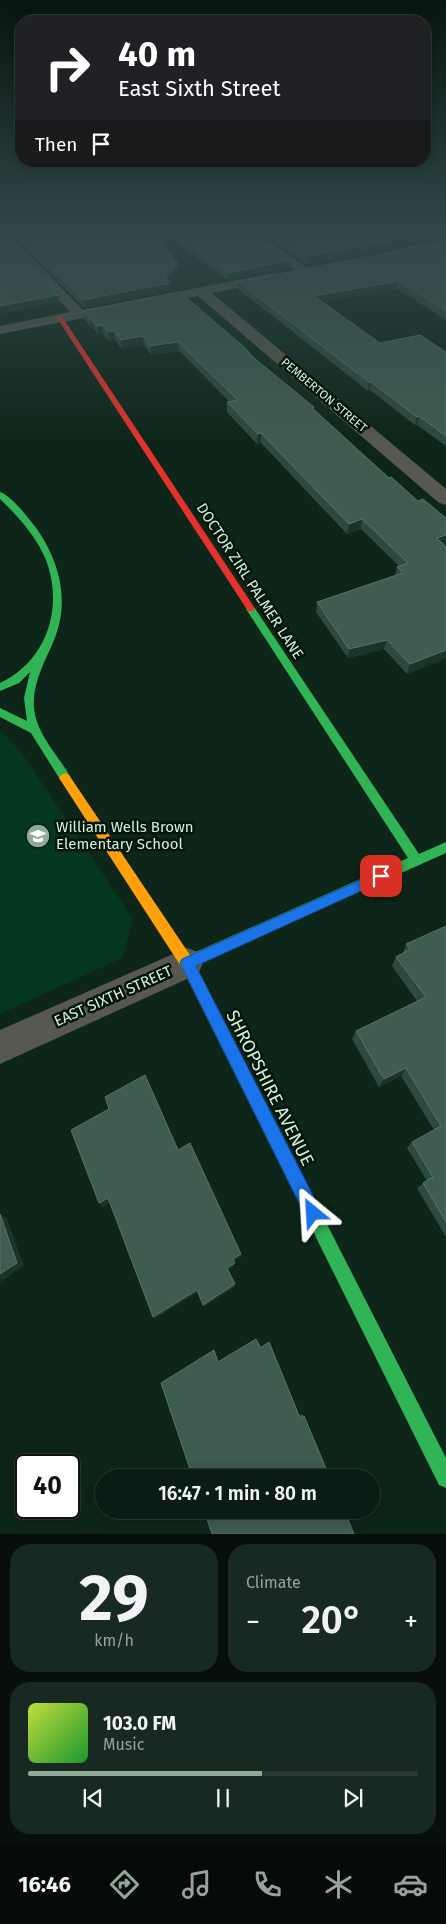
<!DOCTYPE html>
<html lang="en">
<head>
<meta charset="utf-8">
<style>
	body { margin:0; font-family:"Fira Sans",sans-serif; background:#182921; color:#f1f3f6; height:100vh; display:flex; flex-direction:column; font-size:19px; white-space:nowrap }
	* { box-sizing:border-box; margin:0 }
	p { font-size:16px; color:#99a1a0 }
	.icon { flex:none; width:28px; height:28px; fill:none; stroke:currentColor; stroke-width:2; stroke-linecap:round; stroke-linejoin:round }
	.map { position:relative; height:1534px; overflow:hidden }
	.side { display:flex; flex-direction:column; gap:10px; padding:10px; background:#060f0a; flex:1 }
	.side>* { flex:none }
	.top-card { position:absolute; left:15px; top:15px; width:416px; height:152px; border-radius:20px; box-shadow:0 2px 12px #0003,0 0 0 1px #2a3a33; background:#202124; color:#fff; overflow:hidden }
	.speed { position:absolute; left:15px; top:1454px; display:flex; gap:10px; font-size:25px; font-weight:700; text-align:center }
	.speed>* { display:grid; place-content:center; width:65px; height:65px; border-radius:50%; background:#0a1c13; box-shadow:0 2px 12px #0003,0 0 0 1px #2a3a33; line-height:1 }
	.speed .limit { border:2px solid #111; border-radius:8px; background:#fff; color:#111 }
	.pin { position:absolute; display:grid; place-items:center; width:42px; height:42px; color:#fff; margin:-21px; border-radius:10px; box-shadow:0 2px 8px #0006 }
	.me { position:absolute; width:55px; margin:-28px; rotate:333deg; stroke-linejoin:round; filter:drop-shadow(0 0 4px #0008) }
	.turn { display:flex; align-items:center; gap:18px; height:105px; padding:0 20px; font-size:22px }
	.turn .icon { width:65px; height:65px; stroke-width:2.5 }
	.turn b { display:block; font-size:35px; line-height:42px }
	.then { display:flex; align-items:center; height:48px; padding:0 20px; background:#0003; gap:10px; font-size:19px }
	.big { font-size:38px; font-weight:600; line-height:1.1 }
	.side .card { flex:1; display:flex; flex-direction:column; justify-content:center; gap:8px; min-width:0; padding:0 18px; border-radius:20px; background:#182921 }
	.side .dial { align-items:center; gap:0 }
	.dial b { font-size:65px; line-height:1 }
	.song { display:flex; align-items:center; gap:15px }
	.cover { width:60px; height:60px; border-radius:8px; background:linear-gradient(135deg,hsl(70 70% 55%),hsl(130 70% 35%)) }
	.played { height:5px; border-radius:2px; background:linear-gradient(90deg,#8faa98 60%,#2a3a33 60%) }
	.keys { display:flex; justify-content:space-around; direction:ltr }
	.heat { display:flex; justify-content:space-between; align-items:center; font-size:28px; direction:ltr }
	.side .tiles { flex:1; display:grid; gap:10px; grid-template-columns:1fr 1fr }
	.card:last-child { grid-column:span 2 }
	.trip { position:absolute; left:95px; top:1469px; width:285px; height:50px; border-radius:25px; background:#0a1c13; box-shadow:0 2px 12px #0003,0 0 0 1px #2a3a33; font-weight:600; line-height:50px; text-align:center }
	.dock { display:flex; height:80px; justify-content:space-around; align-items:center; background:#040b08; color:#99a1a0 }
	.dock .icon { width:35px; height:35px }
	.dock .on { color:#8faa98 }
	.dock b { font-size:22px; color:#f1f3f6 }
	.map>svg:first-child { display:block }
	.built { fill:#05371d }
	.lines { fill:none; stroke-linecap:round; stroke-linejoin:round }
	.street { fill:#57584f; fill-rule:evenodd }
	.fast { fill:#30b455; fill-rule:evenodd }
	.slow { fill:#ff9f0a; fill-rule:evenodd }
	.jam { fill:#e5322d; fill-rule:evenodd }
	.wall { fill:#2d4a40 }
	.shaded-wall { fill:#193429 }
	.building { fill:#3f5c51; stroke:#567366 }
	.route { fill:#1a73e8; stroke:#114b97 }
	.labels { text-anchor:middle; stroke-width:5; stroke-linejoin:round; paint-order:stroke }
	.far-street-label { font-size:12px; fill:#d4f1dc; stroke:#011508 }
	.street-label { font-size:15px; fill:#d4f1dc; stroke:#011508 }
	.poi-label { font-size:15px; fill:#d4f1dc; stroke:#011508; text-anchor:start }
	.near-street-label { font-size:18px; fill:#d4f1dc; stroke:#011508 }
</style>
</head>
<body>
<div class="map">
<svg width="446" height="1534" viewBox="0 0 446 1534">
	<rect width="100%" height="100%" fill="#0e2619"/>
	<polygon class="built" points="0,730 21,752 133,919 122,958 0,1014"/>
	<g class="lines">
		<g class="street">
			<polygon points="0,229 4,229 83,310 274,273 279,274 280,277 279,280 212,293 446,489 446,505 439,503 198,296 0,334 0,326 70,312 0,238"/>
			<polygon points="231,229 245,229 258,234 312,271 306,275 301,274"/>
			<polygon points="446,239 446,247 398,257 392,253 394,250"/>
			<polygon points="187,948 198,952 203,963 198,974 0,1064 0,1030"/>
		</g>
		<g class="fast">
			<path d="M0,492C12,496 29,519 37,529C60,563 70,601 54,640C45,662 32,683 34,708C37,736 58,754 71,778L69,781H61L31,733L0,717V708L27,721L24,698L30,672L19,683L0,691V683C47,661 64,607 46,560C36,536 18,516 0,499Z"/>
			<polygon points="251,606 254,607 419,854 446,842 446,853 187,969 182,968 180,963 182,958 408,858 246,609"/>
			<polygon points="218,1018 223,1020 446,1458 446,1488 439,1485 213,1030 211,1025 213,1020"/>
		</g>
		<polygon class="slow" points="65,773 69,775 192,958 223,1020 225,1025 223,1030 218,1032 213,1030 182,968 61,781 59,778 61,775"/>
		<polygon class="jam" points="60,316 63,318 254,607 254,611 248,611 57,318"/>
	</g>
	<g class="wall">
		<polygon points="6,229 151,229 178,264 179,271 169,283 170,291 84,308"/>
		<polygon points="158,229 237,229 289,268 227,280"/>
		<polygon points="243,229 398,229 413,237 412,244 307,264 263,235"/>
		<polygon points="407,229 446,229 430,240"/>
		<polygon points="446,242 446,320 397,289 322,302 380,343 446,352 446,446 417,425 415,425 370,390 368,391 238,289 238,282 437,248 442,247"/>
		<polygon points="83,311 254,358 314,409 389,478 418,501 446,518 446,545 444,545 446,547 446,658 407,674 384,649 348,658 316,612 317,602 395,575 397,567 399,566 361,529 347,534 261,443 257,444 227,412 227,402 230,402 179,351 151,355 144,345 122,349 115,340 109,341 103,334 98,335 94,329 92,329 84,319"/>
		<polygon points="446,926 446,1237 417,1188 427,1181 407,1148 412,1142 434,1130 401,1076 379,1087 352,1039 356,1031 417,1001 392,966 396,957 403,953 406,944"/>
		<polygon points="268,1342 269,1342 299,1415 301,1414 304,1416 330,1478 219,1362 260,1347"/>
	</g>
	<g class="shaded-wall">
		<polygon points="446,231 446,238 430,240 432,233"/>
		<polygon points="413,237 412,244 307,264 308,256"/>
		<polygon points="290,260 289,268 227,280 227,273"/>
		<polygon points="178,264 179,271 169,284 170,283 170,291 84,308 83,300 165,279"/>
		<polygon points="398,281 397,289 313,304 314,296"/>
		<polygon points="58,295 59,303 0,314 0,306"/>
		<polygon points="90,320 92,320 94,329 92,329"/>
		<polygon points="102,325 103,334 98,335 97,326"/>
		<polygon points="114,331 115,340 109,341 108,332"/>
		<polygon points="143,336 144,345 122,349 121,340"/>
		<polygon points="178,342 179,351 151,355 150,346"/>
		<polygon points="369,382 371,382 370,390 368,391"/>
		<polygon points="419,416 417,425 415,425 417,417"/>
		<polygon points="261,433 261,443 257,444 258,434"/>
		<polygon points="362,519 361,529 347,534 349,524"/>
		<polygon points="446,535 446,545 434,548 437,538"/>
		<polygon points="387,640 384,649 348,658 349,649"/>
		<polygon points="446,650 446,658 407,674 410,664"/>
		<polygon points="406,1068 401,1076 379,1087 384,1079"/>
		<polygon points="108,1198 111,1202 103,1208 99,1203"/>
		<polygon points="0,1214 7,1219 24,1266 0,1282"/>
		<polygon points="241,1254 241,1257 233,1262 233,1259"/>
		<polygon points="235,1263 234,1266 227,1271 227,1268"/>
		<polygon points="235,1284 235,1287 204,1307 203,1305"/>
		<polygon points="197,1290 198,1292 155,1319 153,1317"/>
	</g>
	<g class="building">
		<polygon points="12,229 151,229 178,264 165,279 170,283 83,300"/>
		<polygon points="167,229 237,229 290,260 227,273"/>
		<polygon points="264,229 398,229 413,237 308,256"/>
		<polygon points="423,229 446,229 446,231 432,233"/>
		<polygon points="0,235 58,295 0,306"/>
		<polygon points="444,242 446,242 446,311 398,281 314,296 380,343 420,335 446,352 446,436 419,416 417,417 371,382 369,382 238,282 428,245 437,248 442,247"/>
		<polygon points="180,292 244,347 254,358 314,407 312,408 389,478 391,477 418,501 423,499 446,518 446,535 437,538 446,547 446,650 410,664 387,640 349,649 317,602 403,573 397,567 408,563 362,519 349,524 261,433 258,434 227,402 238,400 178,342 150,346 143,336 121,340 114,331 108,332 102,325 97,326 92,320 90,320 83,311"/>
		<polygon points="446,926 446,1222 423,1183 433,1177 412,1142 441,1126 406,1068 384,1079 356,1031 426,997 396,957 410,949 406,944"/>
		<polygon points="145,1075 178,1150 190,1143 241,1254 233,1259 235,1263 227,1268 235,1284 203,1305 197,1290 153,1317 108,1198 99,1203 71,1130 109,1109 105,1097"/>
		<polygon points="0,1214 17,1263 0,1274"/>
		<polygon points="256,1339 261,1348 269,1342 300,1418 304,1416 330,1478 193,1478 161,1383 214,1350 218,1362"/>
		<polygon points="204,1510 344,1510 354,1534 212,1534"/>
	</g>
	<linearGradient id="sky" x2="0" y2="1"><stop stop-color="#08150e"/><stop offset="0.52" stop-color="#304749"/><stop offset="1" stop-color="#304749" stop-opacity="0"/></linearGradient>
	<rect width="446" height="443" fill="url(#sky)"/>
	<polygon class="route" points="381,871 385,872 387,876 385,880 196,966 319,1207 321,1213 319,1219 313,1221 307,1219 180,963 182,959"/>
	<defs>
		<g id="school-disc" transform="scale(1.25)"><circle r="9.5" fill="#8faa98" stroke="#011508"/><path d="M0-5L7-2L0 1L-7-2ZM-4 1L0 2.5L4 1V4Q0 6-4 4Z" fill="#fff"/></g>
	</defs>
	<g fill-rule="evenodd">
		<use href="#school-disc" x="38" y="836"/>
	</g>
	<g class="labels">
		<g class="far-street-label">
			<text transform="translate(324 395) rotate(40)" y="4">PEMBERTON STREET</text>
		</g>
		<g class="street-label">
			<text transform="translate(250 581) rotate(57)" y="5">DOCTOR ZIRL PALMER LANE</text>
			<text transform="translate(113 996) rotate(-24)" y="5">EAST SIXTH STREET</text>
		</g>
		<g class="poi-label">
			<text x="56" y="832">William Wells Brown<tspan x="56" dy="17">Elementary School</tspan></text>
		</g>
		<g class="near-street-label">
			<text transform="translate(270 1088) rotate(63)" y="6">SHROPSHIRE AVENUE</text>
		</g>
	</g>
</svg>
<div class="speed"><div class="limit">40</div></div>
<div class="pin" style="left:381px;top:876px;background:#d93025"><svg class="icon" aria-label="arrive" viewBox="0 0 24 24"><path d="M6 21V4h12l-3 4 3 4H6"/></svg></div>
<svg class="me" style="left:313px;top:1213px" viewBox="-20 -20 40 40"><path d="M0-17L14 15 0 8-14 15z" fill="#1a73e8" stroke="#fff" stroke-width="4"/></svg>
<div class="trip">16:47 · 1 min · 80 m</div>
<div class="top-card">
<div class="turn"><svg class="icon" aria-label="right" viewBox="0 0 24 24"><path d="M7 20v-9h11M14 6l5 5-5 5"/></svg><div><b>40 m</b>East Sixth Street</div></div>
<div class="then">Then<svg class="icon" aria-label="arrive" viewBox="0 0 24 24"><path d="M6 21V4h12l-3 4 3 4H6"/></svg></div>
</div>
</div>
<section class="side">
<div class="tiles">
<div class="card dial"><b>29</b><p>km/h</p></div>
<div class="card"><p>Climate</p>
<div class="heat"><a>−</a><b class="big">20°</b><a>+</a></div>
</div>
<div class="card">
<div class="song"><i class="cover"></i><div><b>103.0 FM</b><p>Music</p></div></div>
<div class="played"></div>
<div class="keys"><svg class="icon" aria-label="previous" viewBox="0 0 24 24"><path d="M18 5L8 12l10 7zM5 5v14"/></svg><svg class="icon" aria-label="pause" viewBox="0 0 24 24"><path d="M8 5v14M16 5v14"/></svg><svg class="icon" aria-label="next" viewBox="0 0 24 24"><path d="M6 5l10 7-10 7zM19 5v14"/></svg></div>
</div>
</div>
</section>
<nav class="dock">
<b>16:46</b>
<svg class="icon on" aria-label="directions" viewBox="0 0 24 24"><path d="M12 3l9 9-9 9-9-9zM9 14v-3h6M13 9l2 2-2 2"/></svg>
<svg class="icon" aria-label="music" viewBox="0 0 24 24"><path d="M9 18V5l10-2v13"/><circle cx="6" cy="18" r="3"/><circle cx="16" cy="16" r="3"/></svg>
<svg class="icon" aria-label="phone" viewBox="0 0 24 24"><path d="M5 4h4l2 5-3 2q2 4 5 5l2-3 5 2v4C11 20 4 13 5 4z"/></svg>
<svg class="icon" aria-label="climate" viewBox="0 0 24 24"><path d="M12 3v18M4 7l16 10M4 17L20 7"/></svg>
<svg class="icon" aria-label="car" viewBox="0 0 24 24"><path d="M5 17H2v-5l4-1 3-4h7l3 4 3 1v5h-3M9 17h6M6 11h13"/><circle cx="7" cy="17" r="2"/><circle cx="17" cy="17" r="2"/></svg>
</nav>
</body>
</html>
